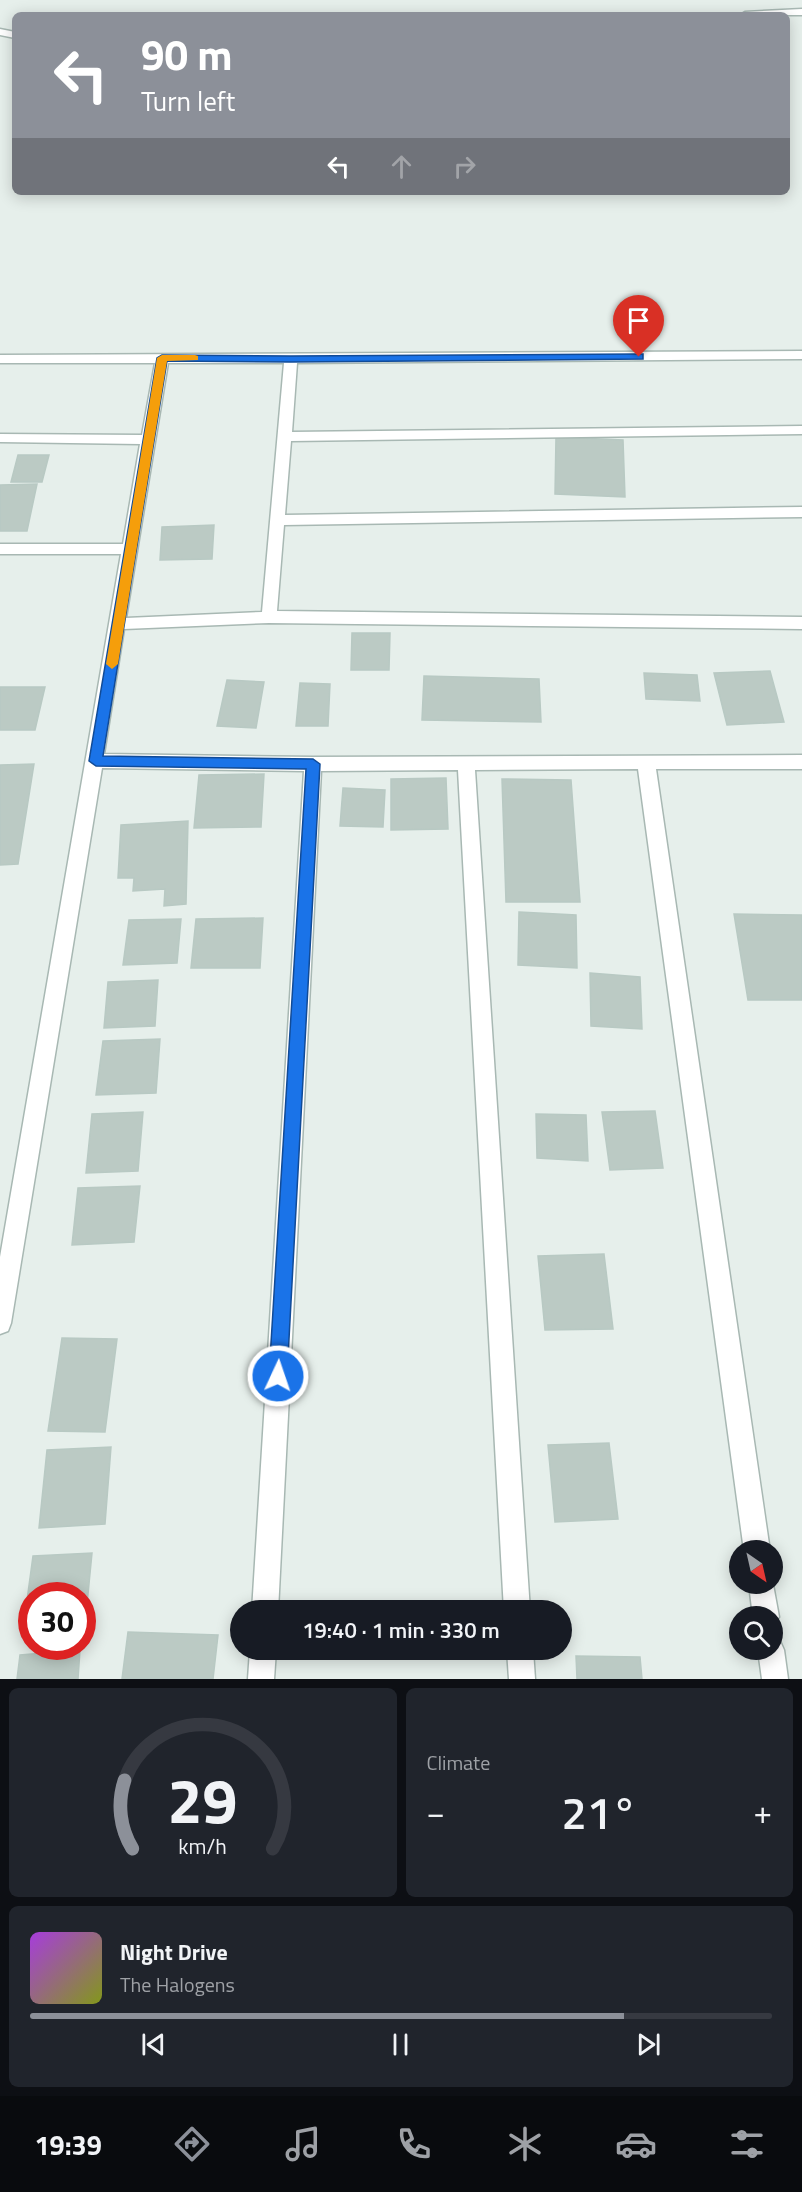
<!DOCTYPE html>
<html lang="en">
<head>
<meta charset="utf-8">
<style>
	body { margin:0; font-family:"Titillium Web",sans-serif; background:#20242c; color:#f1f3f6; height:100vh; display:flex; flex-direction:column; font-size:22px; white-space:nowrap }
	* { box-sizing:border-box; margin:0 }
	p { font-size:20px; color:#9ea1a6 }
	.icon { flex:none; width:33px; height:33px; fill:none; stroke:currentColor; stroke-width:2; stroke-linecap:round; stroke-linejoin:round }
	.map { position:relative; height:1679px; overflow:hidden }
	.side { display:flex; flex-direction:column; gap:9px; padding:9px; background:#0d0f14; flex:1 }
	.side>* { flex:none }
	.top-card { position:absolute; left:12px; top:12px; width:778px; height:183px; border-radius:9px; box-shadow:0 3px 15px #0003; background:#8c9099; color:#fff; overflow:hidden }
	.needle { width:39px; rotate:146deg }
	.controls { position:absolute; left:729px; top:1540px; display:grid; gap:12px }
	.controls a { display:grid; place-items:center; width:54px; height:54px; border-radius:50%; background:#171b24; box-shadow:0 3px 15px #0003; font-size:30px }
	.speed { position:absolute; left:18px; top:1582px; display:flex; gap:12px; font-size:30px; font-weight:700; text-align:center }
	.speed>* { display:grid; place-content:center; width:78px; height:78px; border-radius:50%; background:#171b24; box-shadow:0 3px 15px #0003; line-height:1 }
	.speed .limit { border:9px solid #d22; background:#fff; color:#111 }
	.pin { position:absolute; display:grid; place-items:center; width:51px; height:51px; color:#fff; margin:-62px -26px; border-radius:50% 50% 50% 0; rotate:-45deg; box-shadow:0 0 6px #0007 }
	.pin .icon { rotate:45deg }
	.me { position:absolute; width:66px; margin:-33px; rotate:3deg; stroke-linejoin:round; filter:drop-shadow(0 0 4px #0008) }
	.turn { display:flex; align-items:center; gap:21px; height:126px; padding:0 30px; font-size:27px }
	.turn .icon { width:78px; height:78px; stroke-width:2.5 }
	.turn b { display:block; font-size:42px; line-height:51px }
	.lanes { display:flex; align-items:center; height:57px; padding:0 30px; background:#0003; justify-content:center; gap:30px; direction:ltr }
	.lanes .off { opacity:.35 }
	.big { font-size:45px; font-weight:600; line-height:1.1 }
	.side .card { flex:1; display:flex; flex-direction:column; justify-content:center; gap:9px; min-width:0; padding:0 21px; border-radius:9px; background:#20242c }
	.side .dial { align-items:center; gap:0 }
	.dial svg { height:156px; overflow:visible; fill:none; stroke:#363941; stroke-width:7; stroke-linecap:round; text-anchor:middle }
	.dial text { fill:#f1f3f6; stroke:none }
	.song { display:flex; align-items:center; gap:18px }
	.cover { width:72px; height:72px; border-radius:9px; background:linear-gradient(135deg,hsl(280 70% 55%),hsl(70 70% 35%)) }
	.played { height:6px; border-radius:3px; background:linear-gradient(90deg,#8c9099 80%,#363941 80%) }
	.keys { display:flex; justify-content:space-around; direction:ltr }
	.heat { display:flex; justify-content:space-between; align-items:center; font-size:33px; direction:ltr }
	.side .tiles { flex:1; display:grid; gap:9px; grid-template-columns:1fr 1fr }
	.card:last-child { grid-column:span 2 }
	.trip { position:absolute; left:230px; top:1600px; width:342px; height:60px; border-radius:30px; background:#171b24; box-shadow:0 3px 15px #0003; font-weight:600; line-height:60px; text-align:center }
	.menu { display:flex; height:96px; justify-content:space-around; align-items:center; background:#090b0e; color:#9ea1a6 }
	.menu .icon { width:42px; height:42px }
	.menu .current { color:#8c9099 }
	.menu b { font-size:27px; color:#f1f3f6 }
	.map>svg:first-child { display:block }
	.building { fill:#bbcac4; stroke:#b8c9c3; stroke-width:1.5 }
	.lines { fill:none; stroke-linecap:round; stroke-linejoin:round }
	.street-casing { stroke:#a8b8b3; stroke-width:3 }
	.street { fill:#fff; fill-rule:evenodd }
	.route { fill:#1a73e8; stroke:#114b97; stroke-width:1.5 }
	.slow { fill:#f59e0b }
</style>
</head>
<body>
<div class="map">
<svg width="802" height="1679" viewBox="0 0 802 1679">
	<rect width="100%" height="100%" fill="#e6efeb"/>
	<g class="building">
		<polygon points="556,437 623,440 625,497 555,494"/>
		<polygon points="18,455 49,455 42,482 11,482"/>
		<polygon points="37,484 27,531 0,531 0,485"/>
		<polygon points="214,525 212,559 160,560 162,527"/>
		<polygon points="352,633 390,633 389,670 351,670"/>
		<polygon points="770,671 784,722 727,725 714,673"/>
		<polygon points="644,673 697,675 700,701 646,699"/>
		<polygon points="424,676 539,679 541,722 422,720"/>
		<polygon points="227,680 264,682 256,728 217,726"/>
		<polygon points="300,683 330,684 328,726 296,726"/>
		<polygon points="0,687 45,687 35,730 0,730"/>
		<polygon points="34,764 18,864 0,865 0,765"/>
		<polygon points="264,774 261,827 194,828 199,775"/>
		<polygon points="446,778 448,829 391,830 391,779"/>
		<polygon points="502,779 571,780 580,902 506,902"/>
		<polygon points="343,788 385,790 383,827 340,826"/>
		<polygon points="188,821 186,904 164,906 165,889 133,891 134,878 118,878 121,825"/>
		<polygon points="519,912 576,915 577,968 518,965"/>
		<polygon points="734,914 802,915 802,1000 748,1000"/>
		<polygon points="263,918 260,968 191,968 196,919"/>
		<polygon points="181,919 177,963 123,965 129,920"/>
		<polygon points="590,973 640,977 642,1029 591,1026"/>
		<polygon points="158,980 155,1026 104,1028 108,982"/>
		<polygon points="160,1039 156,1093 96,1095 103,1041"/>
		<polygon points="655,1111 663,1168 610,1170 602,1112"/>
		<polygon points="143,1112 138,1171 86,1173 92,1114"/>
		<polygon points="536,1114 586,1115 588,1161 537,1158"/>
		<polygon points="140,1186 134,1242 72,1245 78,1188"/>
		<polygon points="604,1254 613,1329 545,1330 538,1256"/>
		<polygon points="62,1338 117,1339 105,1432 48,1431"/>
		<polygon points="609,1443 618,1519 555,1522 548,1445"/>
		<polygon points="111,1447 105,1524 39,1528 47,1450"/>
		<polygon points="92,1553 84,1635 82,1596 32,1596 32,1637 22,1637 33,1556"/>
		<polygon points="128,1632 218,1635 213,1679 122,1679"/>
		<polygon points="80,1650 78,1679 17,1679 20,1655"/>
		<polygon points="576,1656 640,1657 642,1679 577,1679"/>
	</g>
	<g class="lines">
		<g class="street-casing">
			<g id="street">
				<polygon points="802,9 802,15 740,15 745,12"/>
				<polygon points="0,29 15,32 15,38 0,35"/>
				<path d="M802,351V359L297,363L292,432L802,426V434L291,441L285,515L802,507V517L284,525L277,611L802,617V629L269,623L124,629L104,754L313,757L802,755V769H656L770,1551H744L638,769L475,770L530,1611H504L458,770L321,771L278,1611H252L304,771L102,768L11,1323L8,1331L0,1334V1257L121,554H0V544H123L140,444L0,442V434L142,435L155,363H0V355ZM168,363H284L262,612L126,618Z"/>
				<polygon points="772,1579 779,1617 772,1627 772,1617 753,1617 749,1584 772,1584"/>
				<polygon points="772,1638 780,1641 784,1650 788,1679 762,1679 758,1650 772,1650"/>
				<polygon points="250,1650 276,1650 274,1679 248,1679"/>
				<polygon points="507,1650 533,1650 535,1679 509,1679"/>
			</g>
		</g>
		<use href="#street" class="street"/>
	</g>
	<polygon class="route" points="639,354 643,354 643,359 291,362 167,361 103,756 313,759 320,764 287,1376 284,1382 278,1385 272,1382 269,1376 306,769 96,766 89,761 157,358 162,355 291,356"/>
	<polygon class="slow" points="195,355 198,356 198,360 167,361 118,664 112,669 106,664 157,358 162,355"/>
</svg>
<div class="controls">
<a><svg class="needle" viewBox="-14 -14 28 28"><path d="M0-13l5 13h-10z" fill="#e53935"/><path d="M0 13l5-13h-10z" fill="#9ea1a6"/></svg></a>
<a><svg class="icon" aria-label="search" viewBox="0 0 24 24"><circle cx="10" cy="10" r="6"/><path d="M15 15l6 6"/></svg></a>
</div>
<div class="speed"><div class="limit">30</div></div>
<div class="pin" style="left:639px;top:357px;background:#d93025"><svg class="icon" aria-label="arrive" viewBox="0 0 24 24"><path d="M6 21V4h12l-3 4 3 4H6"/></svg></div>
<svg class="me" style="left:278px;top:1376px" viewBox="-20 -20 40 40"><circle r="17" fill="#1a73e8" stroke="#fff" stroke-width="3"/><path d="M0-11L8 9 0 5-8 9z" fill="#fff"/></svg>
<div class="trip">19:40 · 1 min · 330 m</div>
<div class="top-card">
<div class="turn"><svg class="icon" aria-label="left" viewBox="0 0 24 24"><path d="M17 20v-9H6M10 6l-5 5 5 5"/></svg><div><b>90 m</b>Turn left</div></div>
<div class="lanes"><svg class="icon" aria-label="left" viewBox="0 0 24 24"><path d="M17 20v-9H6M10 6l-5 5 5 5"/></svg><svg class="icon off" aria-label="ahead" viewBox="0 0 24 24"><path d="M12 20V5M6 11l6-6 6 6"/></svg><svg class="icon off" aria-label="right" viewBox="0 0 24 24"><path d="M7 20v-9h11M14 6l5 5-5 5"/></svg></div>
</div>
</div>
<section class="side">
<div class="tiles">
<div class="card dial"><svg viewBox="0 0 100 80">
<path d="M14 69A42 42 0 1 1 86 69"/>
<path d="M14 69A42 42 0 0 1 10 34" stroke="#8c9099"/>
<text x="50" y="56" font-size="32" font-weight="700">29</text>
<text x="50" y="72" font-size="11">km/h</text>
</svg></div>
<div class="card"><p>Climate</p>
<div class="heat"><a>−</a><b class="big">21°</b><a>+</a></div>
</div>
<div class="card">
<div class="song"><i class="cover"></i><div><b>Night Drive</b><p>The Halogens</p></div></div>
<div class="played"></div>
<div class="keys"><svg class="icon" aria-label="previous" viewBox="0 0 24 24"><path d="M18 5L8 12l10 7zM5 5v14"/></svg><svg class="icon" aria-label="pause" viewBox="0 0 24 24"><path d="M8 5v14M16 5v14"/></svg><svg class="icon" aria-label="next" viewBox="0 0 24 24"><path d="M6 5l10 7-10 7zM19 5v14"/></svg></div>
</div>
</div>
</section>
<nav class="menu">
<b>19:39</b>
<svg class="icon current" aria-label="directions" viewBox="0 0 24 24"><path d="M12 3l9 9-9 9-9-9zM9 14v-3h6M13 9l2 2-2 2"/></svg>
<svg class="icon" aria-label="music" viewBox="0 0 24 24"><path d="M9 18V5l10-2v13"/><circle cx="6" cy="18" r="3"/><circle cx="16" cy="16" r="3"/></svg>
<svg class="icon" aria-label="phone" viewBox="0 0 24 24"><path d="M5 4h4l2 5-3 2q2 4 5 5l2-3 5 2v4C11 20 4 13 5 4z"/></svg>
<svg class="icon" aria-label="climate" viewBox="0 0 24 24"><path d="M12 3v18M4 7l16 10M4 17L20 7"/></svg>
<svg class="icon" aria-label="car" viewBox="0 0 24 24"><path d="M5 17H2v-5l4-1 3-4h7l3 4 3 1v5h-3M9 17h6M6 11h13"/><circle cx="7" cy="17" r="2"/><circle cx="17" cy="17" r="2"/></svg>
<svg class="icon" aria-label="filters" viewBox="0 0 24 24"><path d="M4 7h16M4 17h16"/><circle cx="9" cy="7" r="2"/><circle cx="15" cy="17" r="2"/></svg>
</nav>
</body>
</html>
